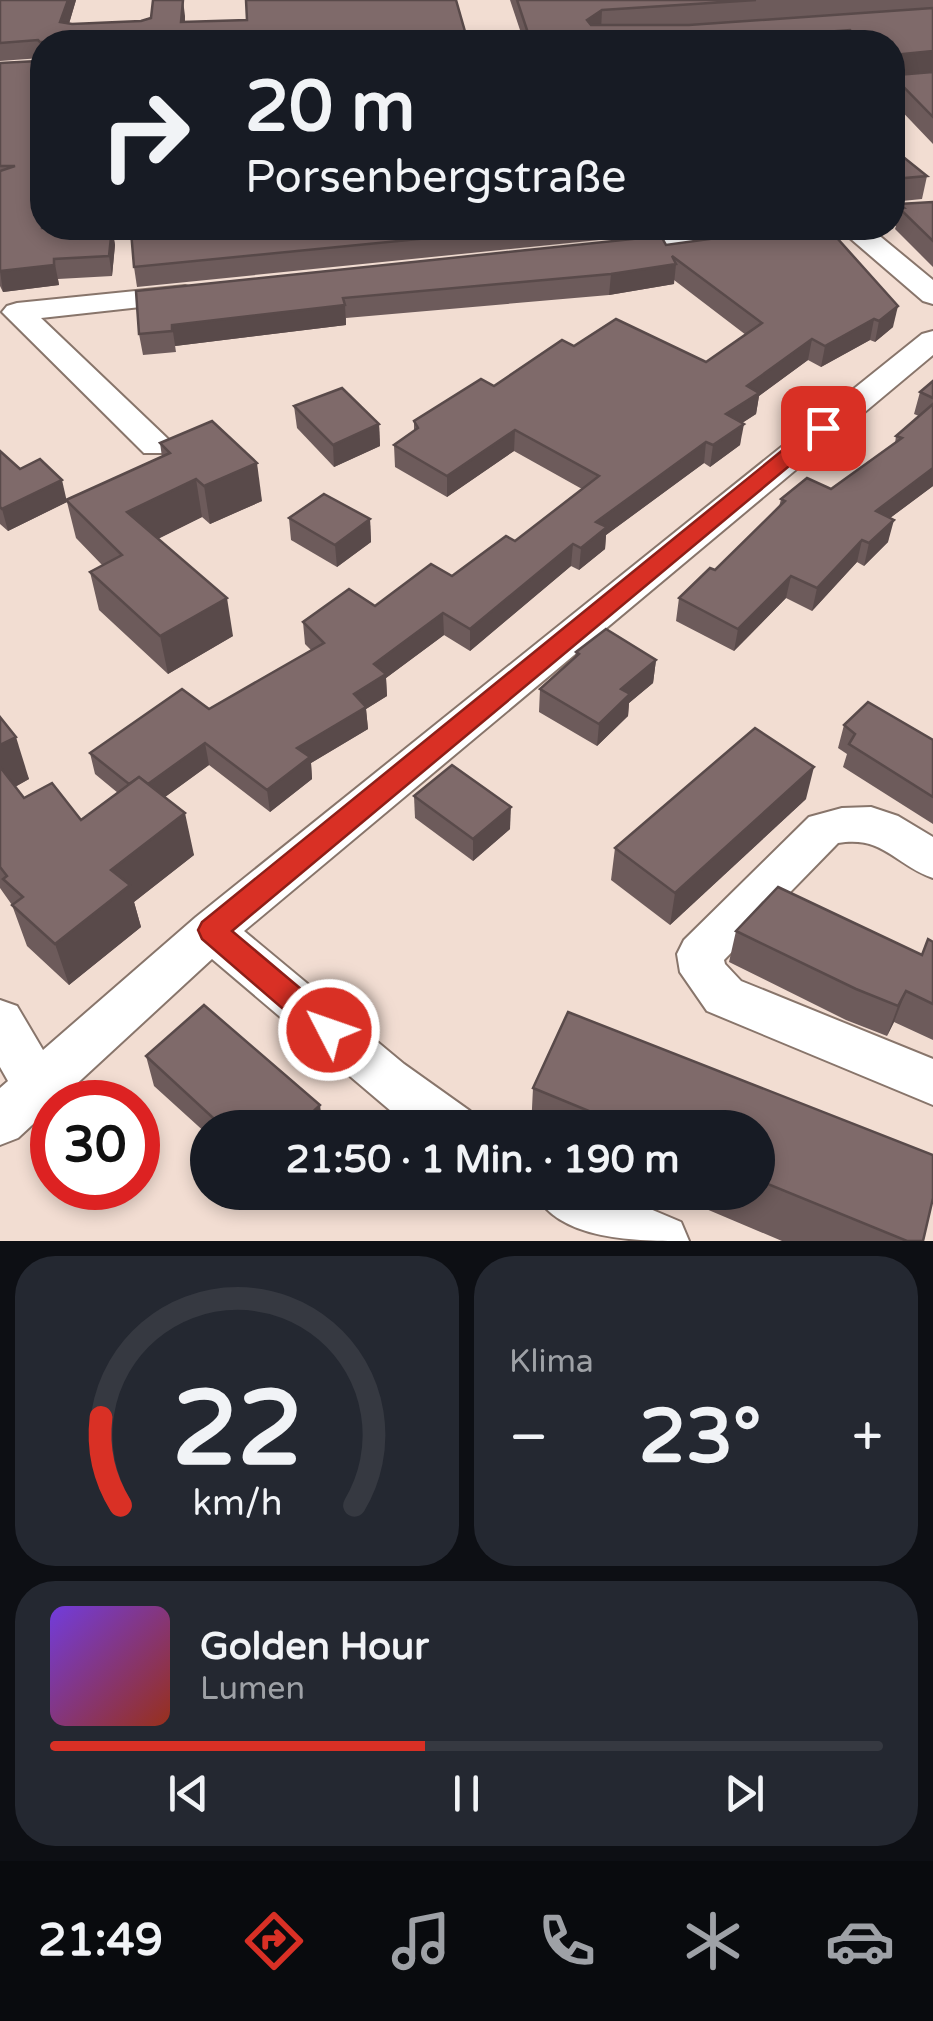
<!DOCTYPE html>
<html lang="de">
<head>
<meta charset="utf-8">
<style>
	body { margin:0; font-family:"Varela Round",sans-serif; background:#242831; color:#f1f3f6; height:100vh; display:flex; flex-direction:column; font-size:38px; white-space:nowrap }
	* { box-sizing:border-box; margin:0 }
	p { font-size:32px; color:#9ea1a6 }
	.icon { flex:none; width:55px; height:55px; fill:none; stroke:currentColor; stroke-width:2; stroke-linecap:round; stroke-linejoin:round }
	.map { position:relative; height:1241px; overflow:hidden }
	.panel { display:flex; flex-direction:column; gap:15px; padding:15px; background:#0d0f14; flex:1 }
	.panel>* { flex:none }
	.guide { position:absolute; left:30px; top:30px; width:875px; height:210px; border-radius:40px; box-shadow:0 5px 15px #0003; background:#171b24; color:#f1f3f6; overflow:hidden }
	.speed { position:absolute; left:30px; top:1080px; display:flex; gap:20px; font-size:50px; font-weight:700; text-align:center }
	.speed>* { display:grid; place-content:center; width:130px; height:130px; border-radius:50%; background:#171b24; box-shadow:0 5px 15px #0003; line-height:1 }
	.speed .limit { border:15px solid #d22; background:#fff; color:#111 }
	.pin { position:absolute; display:grid; place-items:center; width:85px; height:85px; color:#fff; margin:-42px; border-radius:20px; box-shadow:0 5px 15px #0006 }
	.me { position:absolute; width:110px; margin:-55px; rotate:311deg; stroke-linejoin:round; filter:drop-shadow(0 0 8px #0008) }
	.turn { display:flex; align-items:center; gap:35px; height:210px; padding:0 50px; font-size:45px }
	.turn .icon { width:130px; height:130px; stroke-width:2.5 }
	.turn b { display:block; font-size:70px; line-height:85px }
	.big { font-size:75px; font-weight:800; line-height:1.1 }
	.panel .tile { flex:1; display:flex; flex-direction:column; justify-content:center; gap:15px; min-width:0; padding:0 35px; border-radius:40px; background:#242831 }
	.panel .dial { align-items:center; gap:0 }
	.dial svg { height:260px; overflow:visible; fill:none; stroke:#363941; stroke-width:7; stroke-linecap:round; text-anchor:middle }
	.dial text { fill:#f1f3f6; stroke:none }
	.song { display:flex; align-items:center; gap:30px }
	.cover { width:120px; height:120px; border-radius:15px; background:linear-gradient(135deg,hsl(260 70% 55%),hsl(10 70% 35%)) }
	.played { height:10px; border-radius:5px; background:linear-gradient(90deg,#d93025 45%,#363941 45%) }
	.keys { display:flex; justify-content:space-around; direction:ltr }
	.heat { display:flex; justify-content:space-between; align-items:center; font-size:55px; direction:ltr }
	.panel .tiles { flex:1; display:grid; gap:15px; grid-template-columns:1fr 1fr }
	.tile:last-child { grid-column:span 2 }
	.trip { position:absolute; left:190px; top:1110px; width:585px; height:100px; border-radius:50px; background:#171b24; box-shadow:0 5px 15px #0003; font-weight:800; line-height:100px; text-align:center }
	.dock { display:flex; height:160px; justify-content:space-around; align-items:center; background:#090b0e; color:#9ea1a6 }
	.dock .icon { width:70px; height:70px }
	.dock .on { color:#d93025 }
	.dock b { font-size:45px; color:#f1f3f6 }
	.map>svg:first-child { display:block }
	.lines { fill:none; stroke-linecap:round; stroke-linejoin:round }
	.minor-casing { stroke:#88756b; stroke-width:4 }
	.minor { fill:#fff; fill-rule:evenodd }
	.wall { fill:#6d5b5b }
	.shaded-wall { fill:#594a4a }
	.building { fill:#7f6a6a; stroke:#594a4a; stroke-width:2.5 }
	.route { fill:#d93025; stroke:#8d1f18; stroke-width:2.5 }
</style>
</head>
<body>
<div class="map">
<svg width="933" height="1241" viewBox="0 0 933 1241">
	<rect width="100%" height="100%" fill="#f2ddd2"/>
	<g class="lines">
		<g class="minor-casing">
			<g id="minor">
				<polygon points="758,228 870,228 933,280 933,304 923,301 844,233 618,258 604,250 618,242"/>
				<polygon points="185,286 195,289 200,295 195,301 41,318 168,439 172,446 168,453 144,453 2,312 7,306 17,303"/>
				<polygon points="933,331 933,355 244,931 404,1064 470,1111 477,1128 411,1128 212,959 18,1138 0,1145 0,1088 8,1081 0,1067 0,1000 17,1006 43,1050 196,917 922,334"/>
				<path d="M871,807L898,816L933,837V878C895,865 883,835 838,843L724,960L725,964L741,981L933,1059V1105L707,1011L680,972L677,954L684,940L809,817L842,808Z"/>
				<path d="M534,1192H610L681,1222L689,1241C636,1241 559,1241 534,1192Z"/>
			</g>
		</g>
		<use href="#minor" class="minor"/>
	</g>
	<g class="wall">
		<polygon points="0,0 76,0 69,24 72,24 141,21 185,16 185,22 247,20 456,0 42,42 42,228 112,228 115,245 112,276 58,279 59,285 3,292 0,286 0,63 38,61 41,58 0,61"/>
		<polygon points="510,0 933,0 933,144 892,101 892,42 524,42"/>
		<polygon points="892,148 927,176 922,199 892,202"/>
		<polygon points="933,202 933,267 895,229 896,226 893,225 898,204"/>
		<polygon points="173,228 649,228 648,235 137,287 134,267"/>
		<polygon points="755,228 828,228 893,327 875,342 870,340 821,367 808,360 759,396 756,414 742,423 740,445 710,467 704,463 606,535 605,549 579,570 571,566 470,651 444,635 386,678 387,696 366,709 368,729 311,763 312,779 270,812 209,765 165,797 194,855 134,902 141,927 69,985 27,946 12,905 0,888 0,717 29,779 15,787 24,798 81,820 118,793 95,774 90,753 209,709 311,650 305,644 303,622 375,606 452,576 515,541 582,489 514,451 447,497 395,467 394,445 414,431 414,421 494,386 574,346 706,362 746,335 674,280 674,284 609,295 346,318 346,325 175,346 176,352 143,355 139,334 136,291 666,245 754,233"/>
		<polygon points="933,381 933,486 890,518 888,542 864,566 857,562 812,611 786,598 734,651 676,621 679,598 715,570 779,507 781,499 831,489 895,443 896,436 919,416 914,414 920,392"/>
		<polygon points="294,406 379,424 380,446 334,467 297,428"/>
		<polygon points="160,443 262,501 210,524 202,517 158,539 233,636 168,674 99,610 90,572 103,566 76,538 67,502 8,531 0,524 0,451 20,469 67,500 162,457"/>
		<polygon points="289,518 370,519 371,542 337,567 291,540"/>
		<polygon points="576,652 656,660 653,683 629,703 628,716 597,746 539,712 540,689 575,657"/>
		<polygon points="844,725 933,740 933,824 843,767 847,754 838,748"/>
		<polygon points="414,796 510,829 473,861 415,818"/>
		<polygon points="806,799 670,925 611,880 615,848"/>
		<polygon points="736,931 922,955 933,942 933,1040 894,1022 887,1036 846,1020 729,962"/>
		<polygon points="568,1012 933,1155 933,1198 923,1241 782,1241 666,1192 758,1192 758,1128 531,1128 533,1088"/>
		<polygon points="146,1056 323,1128 208,1128 208,1135 154,1086"/>
	</g>
	<g class="shaded-wall">
		<polygon points="68,0 76,0 64,40 60,22"/>
		<polygon points="183,0 185,16 184,40 181,22"/>
		<polygon points="602,10 601,31 586,41 587,20"/>
		<polygon points="933,51 933,72 892,75 894,55"/>
		<polygon points="112,228 115,245 112,276 109,256"/>
		<polygon points="54,259 59,285 3,292 0,271"/>
		<polygon points="676,264 674,284 609,295 611,274"/>
		<polygon points="345,305 346,325 175,346 176,352 172,325"/>
		<polygon points="898,306 893,327 875,342 879,321"/>
		<polygon points="874,319 870,340 821,367 825,346"/>
		<polygon points="812,339 808,360 759,396 756,414 722,436 726,414 747,386"/>
		<polygon points="379,424 380,446 334,467 333,445"/>
		<polygon points="744,424 740,445 710,467 713,445"/>
		<polygon points="515,430 514,451 447,497 447,476"/>
		<polygon points="706,442 704,463 606,535 605,549 579,570 581,548 596,522"/>
		<polygon points="257,463 262,501 210,524 204,486"/>
		<polygon points="933,468 933,486 870,533 876,511"/>
		<polygon points="196,479 202,517 135,550 127,512"/>
		<polygon points="62,480 67,502 8,531 2,509"/>
		<polygon points="370,519 371,542 337,567 335,545"/>
		<polygon points="894,520 888,542 864,566 869,543"/>
		<polygon points="862,540 857,562 812,611 817,588"/>
		<polygon points="573,544 571,566 470,651 470,629"/>
		<polygon points="791,576 786,598 734,651 738,629"/>
		<polygon points="227,598 233,636 168,674 160,636"/>
		<polygon points="443,613 444,635 386,678 387,696 366,709 368,729 311,763 312,779 270,812 267,790 297,748 354,694 374,664"/>
		<polygon points="656,660 653,683 629,703 628,716 597,746 599,724 621,689"/>
		<polygon points="16,737 29,779 2,794 0,787 0,745"/>
		<polygon points="205,743 209,765 143,813 138,792"/>
		<polygon points="814,767 806,799 670,925 675,893"/>
		<polygon points="511,807 510,829 473,861 473,839"/>
		<polygon points="185,813 194,855 134,902 141,927 69,985 55,944 111,870"/>
		<polygon points="906,991 894,1022 887,1036 898,1006"/>
		<polygon points="320,1105 323,1128 296,1128"/>
	</g>
	<g class="building">
		<polygon points="0,0 68,0 60,22 72,24 141,21 151,18 153,0 183,0 181,22 247,20 246,0 456,0 468,42 42,42 42,228 112,228 109,256 54,259 54,265 0,271 0,171 15,166 0,166 0,63 38,61 42,58 42,44 38,40 0,43"/>
		<polygon points="517,0 756,0 602,10 587,20 591,25 689,25 933,8 933,51 894,55 893,71 897,75 933,72 933,117 892,75 892,42 861,42 850,30 738,39 743,42 531,42"/>
		<polygon points="892,148 927,176 894,179 893,198"/>
		<polygon points="933,202 933,241 900,209 904,208 898,204"/>
		<polygon points="173,228 531,228 134,267 131,231"/>
		<polygon points="756,228 828,228 898,306 879,321 874,319 825,346 812,339 747,386 759,393 726,414 744,424 713,445 706,442 596,522 607,527 581,548 573,544 470,629 443,613 374,664 386,674 354,694 366,707 297,748 310,757 267,790 205,743 148,784 139,777 129,784 90,753 182,689 209,709 324,643 303,622 349,589 375,606 431,564 452,576 506,536 515,541 599,476 515,430 447,476 394,445 418,428 414,421 481,379 494,386 562,340 574,346 616,319 706,362 762,323 672,256 676,264 611,274 343,298 345,305 172,325 172,331 139,334 136,291 661,236 666,245 760,232"/>
		<polygon points="933,381 933,398 920,392"/>
		<polygon points="342,388 379,424 333,445 294,406"/>
		<polygon points="933,404 933,468 876,511 894,520 869,543 862,540 817,588 791,576 738,629 679,598 710,568 715,570 785,501 781,499 807,478 831,489 902,438 896,436"/>
		<polygon points="212,421 257,463 204,486 196,479 127,512 227,598 160,636 90,572 122,555 66,500 170,453 160,443"/>
		<polygon points="0,451 20,469 40,459 62,480 2,509 0,507"/>
		<polygon points="324,494 370,519 335,545 289,518"/>
		<polygon points="606,629 656,660 621,689 630,694 599,724 540,689 579,654 576,652"/>
		<polygon points="868,702 933,740 933,797 849,744 855,734 844,725"/>
		<polygon points="0,717 16,737 0,745"/>
		<polygon points="755,728 814,767 675,893 615,848"/>
		<polygon points="452,765 511,807 473,839 414,796"/>
		<polygon points="0,767 24,798 52,783 81,820 139,777 185,813 111,870 130,885 55,944 12,905 23,897 3,879 7,876 0,867"/>
		<polygon points="778,887 922,955 928,939 933,942 933,1004 906,991 898,1006 856,989 736,931"/>
		<polygon points="204,1005 320,1105 296,1128 224,1128 146,1056"/>
		<polygon points="568,1012 933,1155 933,1198 923,1241 907,1241 758,1180 758,1128 630,1128 533,1088"/>
	</g>
	<polygon class="route" points="823,422 833,428 830,432 232,931 339,1021 343,1030 339,1039 329,1043 318,1039 202,939 198,930 202,922 816,423"/>
</svg>
<div class="speed"><div class="limit">30</div></div>
<div class="pin" style="left:823px;top:428px;background:#d93025"><svg class="icon" aria-label="arrive" viewBox="0 0 24 24"><path d="M6 21V4h12l-3 4 3 4H6"/></svg></div>
<svg class="me" style="left:329px;top:1030px" viewBox="-20 -20 40 40"><circle r="17" fill="#d93025" stroke="#fff" stroke-width="3"/><path d="M0-11L8 9 0 5-8 9z" fill="#fff"/></svg>
<div class="trip">21:50 · 1 Min. · 190 m</div>
<div class="guide">
<div class="turn"><svg class="icon" aria-label="right" viewBox="0 0 24 24"><path d="M7 20v-9h11M14 6l5 5-5 5"/></svg><div><b>20 m</b>Porsenbergstraße</div></div>
</div>
</div>
<section class="panel">
<div class="tiles">
<div class="tile dial"><svg viewBox="0 0 100 80">
<path d="M14 69A42 42 0 1 1 86 69"/>
<path d="M14 69A42 42 0 0 1 8 42" stroke="#d93025"/>
<text x="50" y="56" font-size="32" font-weight="700">22</text>
<text x="50" y="72" font-size="11">km/h</text>
</svg></div>
<div class="tile"><p>Klima</p>
<div class="heat"><a>−</a><b class="big">23°</b><a>+</a></div>
</div>
<div class="tile">
<div class="song"><i class="cover"></i><div><b>Golden Hour</b><p>Lumen</p></div></div>
<div class="played"></div>
<div class="keys"><svg class="icon" aria-label="previous" viewBox="0 0 24 24"><path d="M18 5L8 12l10 7zM5 5v14"/></svg><svg class="icon" aria-label="pause" viewBox="0 0 24 24"><path d="M8 5v14M16 5v14"/></svg><svg class="icon" aria-label="next" viewBox="0 0 24 24"><path d="M6 5l10 7-10 7zM19 5v14"/></svg></div>
</div>
</div>
</section>
<nav class="dock">
<b>21:49</b>
<svg class="icon on" aria-label="directions" viewBox="0 0 24 24"><path d="M12 3l9 9-9 9-9-9zM9 14v-3h6M13 9l2 2-2 2"/></svg>
<svg class="icon" aria-label="music" viewBox="0 0 24 24"><path d="M9 18V5l10-2v13"/><circle cx="6" cy="18" r="3"/><circle cx="16" cy="16" r="3"/></svg>
<svg class="icon" aria-label="phone" viewBox="0 0 24 24"><path d="M5 4h4l2 5-3 2q2 4 5 5l2-3 5 2v4C11 20 4 13 5 4z"/></svg>
<svg class="icon" aria-label="climate" viewBox="0 0 24 24"><path d="M12 3v18M4 7l16 10M4 17L20 7"/></svg>
<svg class="icon" aria-label="car" viewBox="0 0 24 24"><path d="M5 17H2v-5l4-1 3-4h7l3 4 3 1v5h-3M9 17h6M6 11h13"/><circle cx="7" cy="17" r="2"/><circle cx="17" cy="17" r="2"/></svg>
</nav>
</body>
</html>
